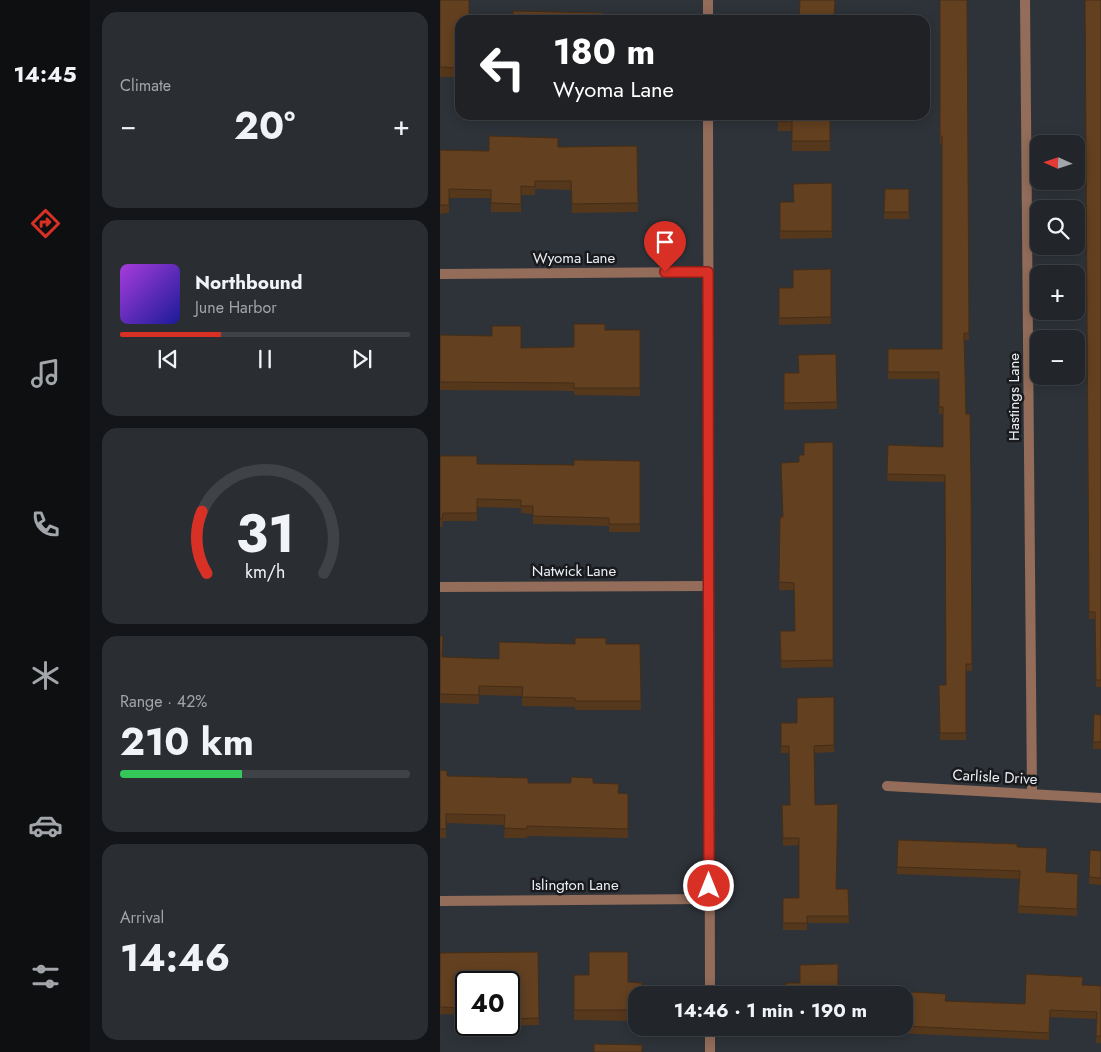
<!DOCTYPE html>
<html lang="en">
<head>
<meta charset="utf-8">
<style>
	body { margin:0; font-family:Jost,sans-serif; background:#2a2e33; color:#f1f3f6; height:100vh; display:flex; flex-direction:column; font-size:19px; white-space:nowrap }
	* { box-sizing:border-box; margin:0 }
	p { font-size:16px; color:#a2a5a9 }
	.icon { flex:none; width:28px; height:28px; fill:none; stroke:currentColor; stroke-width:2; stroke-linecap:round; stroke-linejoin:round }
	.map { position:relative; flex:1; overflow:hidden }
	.panel { display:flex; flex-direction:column; gap:12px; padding:12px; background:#131518; width:350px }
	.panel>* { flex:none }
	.banner { position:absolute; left:15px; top:15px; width:475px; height:105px; border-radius:15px; box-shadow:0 2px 12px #0003,0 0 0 1px #3f4347; background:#202124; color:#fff; overflow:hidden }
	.needle { width:32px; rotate:273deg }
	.controls { position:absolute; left:590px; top:135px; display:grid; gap:10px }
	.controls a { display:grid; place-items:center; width:55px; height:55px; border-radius:10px; background:#22262b; box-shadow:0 2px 12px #0003,0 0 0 1px #3f4347; font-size:25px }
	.speed { position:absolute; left:15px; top:971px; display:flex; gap:10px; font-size:25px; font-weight:700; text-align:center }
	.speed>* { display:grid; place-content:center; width:65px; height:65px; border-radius:50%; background:#22262b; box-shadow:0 2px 12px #0003,0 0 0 1px #3f4347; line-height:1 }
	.speed .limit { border:2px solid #111; border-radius:8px; background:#fff; color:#111 }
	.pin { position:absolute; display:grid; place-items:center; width:42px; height:42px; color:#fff; margin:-51px -21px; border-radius:50% 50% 50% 0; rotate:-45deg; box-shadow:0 0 5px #0007 }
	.pin .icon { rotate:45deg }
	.me { position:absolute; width:55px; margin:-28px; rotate:0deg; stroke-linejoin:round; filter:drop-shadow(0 0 4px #0008) }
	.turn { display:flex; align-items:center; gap:18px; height:105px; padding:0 15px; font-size:22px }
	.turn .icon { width:65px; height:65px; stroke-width:2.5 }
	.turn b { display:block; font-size:35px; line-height:42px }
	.big { font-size:38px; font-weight:700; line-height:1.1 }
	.panel .tile { flex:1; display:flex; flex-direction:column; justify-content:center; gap:8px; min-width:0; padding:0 18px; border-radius:15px; background:#2a2e33 }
	.panel .dial { align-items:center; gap:0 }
	.dial svg { height:130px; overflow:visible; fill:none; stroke:#3f4347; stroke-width:7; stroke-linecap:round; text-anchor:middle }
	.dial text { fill:#f1f3f6; stroke:none }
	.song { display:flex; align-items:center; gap:15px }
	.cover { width:60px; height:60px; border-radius:8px; background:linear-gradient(135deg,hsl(280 70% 55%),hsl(240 70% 35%)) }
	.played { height:5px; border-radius:2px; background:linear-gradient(90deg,#d93025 35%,#3f4347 35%) }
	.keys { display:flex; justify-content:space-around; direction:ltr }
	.heat { display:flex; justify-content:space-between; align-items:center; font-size:28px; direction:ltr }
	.charge { height:8px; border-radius:4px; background:linear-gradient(90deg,#34c759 42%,#3f4347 0) }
	.trip { position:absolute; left:188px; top:986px; width:285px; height:50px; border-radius:15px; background:#22262b; box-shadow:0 2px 12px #0003,0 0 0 1px #3f4347; font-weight:700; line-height:50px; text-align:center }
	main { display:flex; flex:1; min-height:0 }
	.menu { display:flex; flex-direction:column; width:90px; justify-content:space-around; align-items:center; background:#0e0f11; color:#a2a5a9 }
	.menu .icon { width:35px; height:35px }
	.menu .on { color:#d93025 }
	.menu b { font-size:22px; color:#f1f3f6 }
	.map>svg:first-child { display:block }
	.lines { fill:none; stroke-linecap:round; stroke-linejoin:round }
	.minor { stroke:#936c5a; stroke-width:10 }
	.tertiary { stroke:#936c5a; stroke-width:10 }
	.wall { fill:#55371c }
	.building { fill:#634020; stroke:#452d16 }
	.route-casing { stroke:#8d1f18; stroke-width:12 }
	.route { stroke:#d93025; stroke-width:9 }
	.labels { text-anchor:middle; stroke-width:5; stroke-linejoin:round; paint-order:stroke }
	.street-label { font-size:15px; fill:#ebeef2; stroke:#181a1d }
</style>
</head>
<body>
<main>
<nav class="menu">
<b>14:45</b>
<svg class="icon on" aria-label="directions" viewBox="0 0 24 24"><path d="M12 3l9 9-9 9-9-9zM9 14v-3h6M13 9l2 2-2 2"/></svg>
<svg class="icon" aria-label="music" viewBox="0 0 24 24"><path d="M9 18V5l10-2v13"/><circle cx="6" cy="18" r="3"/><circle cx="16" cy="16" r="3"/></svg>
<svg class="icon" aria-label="phone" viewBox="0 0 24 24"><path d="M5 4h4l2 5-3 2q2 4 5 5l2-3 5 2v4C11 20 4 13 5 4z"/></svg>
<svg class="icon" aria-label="climate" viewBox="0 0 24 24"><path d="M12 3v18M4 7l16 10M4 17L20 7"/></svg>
<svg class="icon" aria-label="car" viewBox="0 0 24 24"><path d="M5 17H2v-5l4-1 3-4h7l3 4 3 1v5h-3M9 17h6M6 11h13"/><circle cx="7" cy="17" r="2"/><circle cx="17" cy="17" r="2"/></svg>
<svg class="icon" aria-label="filters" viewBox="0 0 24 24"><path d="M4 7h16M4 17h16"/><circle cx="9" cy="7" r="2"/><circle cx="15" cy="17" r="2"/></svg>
</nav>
<section class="panel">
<div class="tile"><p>Climate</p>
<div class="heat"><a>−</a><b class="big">20°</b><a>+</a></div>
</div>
<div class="tile">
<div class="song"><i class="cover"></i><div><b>Northbound</b><p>June Harbor</p></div></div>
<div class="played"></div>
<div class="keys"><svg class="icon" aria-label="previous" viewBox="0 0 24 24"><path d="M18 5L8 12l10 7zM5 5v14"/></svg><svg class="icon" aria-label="pause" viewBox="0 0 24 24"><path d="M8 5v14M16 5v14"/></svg><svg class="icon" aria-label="next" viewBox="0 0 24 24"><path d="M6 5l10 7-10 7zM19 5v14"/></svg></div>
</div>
<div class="tile dial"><svg viewBox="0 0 100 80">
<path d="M14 69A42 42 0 1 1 86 69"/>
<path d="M14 69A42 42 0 0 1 11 31" stroke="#d93025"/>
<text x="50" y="56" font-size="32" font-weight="700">31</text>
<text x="50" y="72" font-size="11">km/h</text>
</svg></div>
<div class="tile"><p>Range · 42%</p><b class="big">210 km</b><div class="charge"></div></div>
<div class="tile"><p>Arrival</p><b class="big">14:46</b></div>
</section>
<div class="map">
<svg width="661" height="1052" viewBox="0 0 661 1052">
	<rect width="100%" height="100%" fill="#2e3339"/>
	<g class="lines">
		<g class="minor">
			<polyline points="585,0 592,794"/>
			<polyline points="0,274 268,272"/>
			<polyline points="0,587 269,586"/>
			<polyline points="447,786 661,798"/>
			<polyline points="0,901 269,899"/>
		</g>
		<g class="tertiary">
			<polyline points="268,0 268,20"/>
			<polyline points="268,115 270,995"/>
			<polyline points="270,1052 270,1028"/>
		</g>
	</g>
	<g class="wall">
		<polygon points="0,0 20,20 20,77 0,77"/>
		<polygon points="500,0 527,0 529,340 524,340 526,414 531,481 532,671 526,671 526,740 500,740 499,685 506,685 505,482 447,481 448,445 503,447 503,414 499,414 499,379 448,379 448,349 502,349 502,144 500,144"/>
		<polygon points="645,0 661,0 661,687 656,687 655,619 649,619"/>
		<polygon points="338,115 390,115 390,151 352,151 352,131 338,131"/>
		<polygon points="197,146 198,212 132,213 131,190 95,189 95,195 81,195 81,212 51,212 51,198 9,198 9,213 0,214 0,150 49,151 118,147"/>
		<polygon points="392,183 392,238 340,239 340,202 354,202"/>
		<polygon points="445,189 469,189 469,219 444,219"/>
		<polygon points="391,269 391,324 339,325 339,288 353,288"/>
		<polygon points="165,330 200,330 200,396 134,395 134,391 0,390 0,335 81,348 134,347"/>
		<polygon points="396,354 397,409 344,410 344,373 358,373"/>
		<polygon points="393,442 393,667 341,668 340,631 355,631 354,590 339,590 340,517 342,517 359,462 364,455"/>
		<polygon points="0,456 37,464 134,465 200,461 200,532 169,532 169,526 93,524 93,514 81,513 81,508 37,507 37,521 3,521 2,527 0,527"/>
		<polygon points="0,636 2,657 59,659 135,644 200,644 201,710 135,710 135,707 82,706 82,696 39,695 39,704 0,703"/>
		<polygon points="394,697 394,752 374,753 375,805 396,889 408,889 409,923 367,923 367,930 343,930 343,898 359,898 359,845 343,846 342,805 350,805 349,753 341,753 341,723 357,723"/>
		<polygon points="654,714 661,715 661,749 653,749"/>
		<polygon points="0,770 7,776 88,783 153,783 179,793 188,794 188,838 87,836 87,838 64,838 65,825 6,823 6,838 0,838"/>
		<polygon points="577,847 607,855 606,872 638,874 637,916 578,913 580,879 457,874 457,867"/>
		<polygon points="661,851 661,885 649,884 649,877"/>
		<polygon points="98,952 99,1025 59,1026 59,1025 69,1025 69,982 26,982 26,1015 0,1014 0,953"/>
		<polygon points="134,975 188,982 196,995 196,1021 134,1020"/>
		<polygon points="643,985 661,986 661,1043 656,1043 657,1019 610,1017 609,1040 452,1033 452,1028 464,1028 464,995 506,1001 585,1004"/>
	</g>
	<g class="building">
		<polygon points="0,0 29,0 29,20 20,20 20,68 0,67"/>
		<polygon points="360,0 395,0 394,20 359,20"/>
		<polygon points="500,0 527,0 529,333 524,333 526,414 530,414 531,481 532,664 526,664 526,733 500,733 499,685 506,685 505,475 447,474 448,445 503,447 503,407 499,407 499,372 448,372 448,349 502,349 502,136 500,136"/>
		<polygon points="645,0 661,0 661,680 656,680 655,612 649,612"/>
		<polygon points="73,11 163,13 163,19 198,19 198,20 73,20"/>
		<polygon points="338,115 390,115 390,141 352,141 352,121 338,121"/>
		<polygon points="49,136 118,138 118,147 197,146 198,203 132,204 131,181 95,181 95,187 81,186 81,204 51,203 51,190 9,189 9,205 0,205 0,150 49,151"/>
		<polygon points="392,183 392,231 340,231 340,202 354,202 353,184"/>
		<polygon points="445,189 469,189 469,212 444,212"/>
		<polygon points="391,269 391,317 339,318 339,288 353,288 353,270"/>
		<polygon points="134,324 165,324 165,330 200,330 200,388 134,388 134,383 0,382 0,335 52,336 52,326 81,326 81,348 134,347"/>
		<polygon points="396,354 397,402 344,403 344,373 359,373 358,355"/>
		<polygon points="393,442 393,660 341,661 340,631 355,631 354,583 339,582 340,517 343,517 341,463 359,462 359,455 364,455 364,443"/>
		<polygon points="0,456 37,456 37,464 134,465 134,460 200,461 200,524 169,524 169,518 93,516 93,506 81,506 81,500 37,499 37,513 3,513 2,519 0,519"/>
		<polygon points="0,636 3,636 2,657 59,659 59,642 135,644 135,638 166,638 166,644 200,644 201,701 135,701 135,698 82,697 83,687 39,686 39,695 0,694"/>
		<polygon points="394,697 394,745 374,746 375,805 398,804 396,889 408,889 409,916 367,916 367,923 343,923 343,898 359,898 359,838 343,838 342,805 350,805 349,746 341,746 341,723 357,723 357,698"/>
		<polygon points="654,714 661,715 661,742 653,742"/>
		<polygon points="0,770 7,771 7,776 88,778 88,783 131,783 131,777 153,778 153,783 179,784 178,793 188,794 188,829 87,826 87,829 64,828 65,815 6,814 6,829 0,829"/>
		<polygon points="458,840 577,844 577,847 607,848 606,872 638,874 637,909 578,906 580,871 457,867"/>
		<polygon points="650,850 661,851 661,878 649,877"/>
		<polygon points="98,952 99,1018 69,1019 69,982 26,982 26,1008 0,1007 0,953"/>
		<polygon points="149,952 188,952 188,982 202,983 202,995 196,995 196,1010 134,1010 134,975 149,975"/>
		<polygon points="398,964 398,995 346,995 346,983 360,983 360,965"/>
		<polygon points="586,974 643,977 642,985 661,986 661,1036 656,1036 657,1012 610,1010 609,1033 464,1026 464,995 455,995 455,991 506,994 505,1001 585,1004"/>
		<polygon points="154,1044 202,1045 202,1052 154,1052"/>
	</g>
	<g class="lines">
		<g class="route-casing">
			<polyline id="route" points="225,272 268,272 269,886"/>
		</g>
		<use href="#route" class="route"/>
	</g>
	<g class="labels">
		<g class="street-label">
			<text x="134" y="263">Wyoma Lane</text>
			<text transform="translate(574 397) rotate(-90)" y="5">Hastings Lane</text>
			<text x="134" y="576">Natwick Lane</text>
			<text transform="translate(555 777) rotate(3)" y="5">Carlisle Drive</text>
			<text x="135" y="890">Islington Lane</text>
		</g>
	</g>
</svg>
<div class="controls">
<a><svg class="needle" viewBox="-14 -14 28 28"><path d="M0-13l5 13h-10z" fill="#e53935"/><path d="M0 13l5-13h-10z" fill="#a2a5a9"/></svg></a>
<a><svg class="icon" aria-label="search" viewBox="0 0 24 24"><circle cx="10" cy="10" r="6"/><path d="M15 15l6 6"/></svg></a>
<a>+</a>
<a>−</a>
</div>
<div class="speed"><div class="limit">40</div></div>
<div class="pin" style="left:225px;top:272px;background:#d93025"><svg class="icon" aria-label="arrive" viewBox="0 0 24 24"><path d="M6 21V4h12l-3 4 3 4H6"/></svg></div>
<svg class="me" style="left:269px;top:886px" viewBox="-20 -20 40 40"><circle r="17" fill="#d93025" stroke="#fff" stroke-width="3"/><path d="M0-11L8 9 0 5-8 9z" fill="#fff"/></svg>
<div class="trip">14:46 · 1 min · 190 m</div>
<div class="banner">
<div class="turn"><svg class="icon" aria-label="left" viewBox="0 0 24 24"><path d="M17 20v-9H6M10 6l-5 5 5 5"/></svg><div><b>180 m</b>Wyoma Lane</div></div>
</div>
</div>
</main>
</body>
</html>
